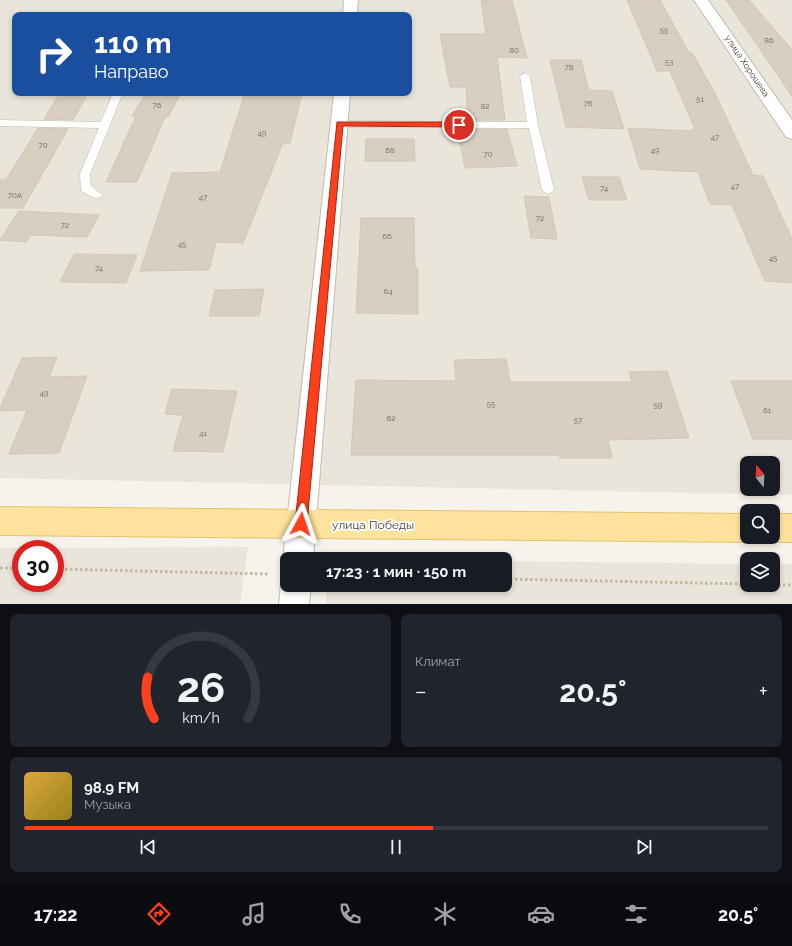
<!DOCTYPE html>
<html lang="ru">
<head>
<meta charset="utf-8">
<style>
	body { margin:0; font-family:Raleway,sans-serif; background:#20242c; color:#f1f3f6; height:100vh; display:flex; flex-direction:column; font-size:15px; white-space:nowrap }
	* { box-sizing:border-box; margin:0 }
	p { font-size:13px; color:#9ea1a6 }
	.icon { flex:none; width:22px; height:22px; fill:none; stroke:currentColor; stroke-width:2; stroke-linecap:round; stroke-linejoin:round }
	.map { position:relative; height:604px; overflow:hidden }
	.sheet { display:flex; flex-direction:column; gap:10px; padding:10px; background:#0d0f14; flex:1 }
	.sheet>* { flex:none }
	.hud { position:absolute; left:12px; top:12px; width:400px; height:84px; border-radius:8px; box-shadow:0 2px 6px #0003; background:#1a4fa0; color:#fff; overflow:hidden }
	.needle { width:26px; rotate:342deg }
	.tools { position:absolute; left:740px; top:456px; display:grid; gap:8px }
	.tools a { display:grid; place-items:center; width:40px; height:40px; border-radius:8px; background:#171b24; box-shadow:0 2px 6px #0003; font-size:20px }
	.speed { position:absolute; left:12px; top:540px; display:flex; gap:8px; font-size:20px; font-weight:700; text-align:center }
	.speed>* { display:grid; place-content:center; width:52px; height:52px; border-radius:50%; background:#171b24; box-shadow:0 2px 6px #0003; line-height:1 }
	.speed .limit { border:6px solid #d22; background:#fff; color:#111 }
	.pin { position:absolute; display:grid; place-items:center; width:34px; height:34px; color:#fff; margin:-17px; border:2px solid #fff; border-radius:50%; box-shadow:0 1px 4px #0007 }
	.me { position:absolute; width:44px; margin:-22px; rotate:5deg; stroke-linejoin:round; filter:drop-shadow(0 0 3px #0008) }
	.turn { display:flex; align-items:center; gap:14px; height:84px; padding:0 16px; font-size:18px }
	.turn .icon { width:52px; height:52px; stroke-width:2.5 }
	.turn b { display:block; font-size:28px; line-height:34px }
	.big { font-size:30px; font-weight:700; line-height:1.1 }
	.sheet .tile { flex:1; display:flex; flex-direction:column; justify-content:center; gap:6px; min-width:0; padding:0 14px; border-radius:8px; background:#20242c }
	.sheet .dial { align-items:center; gap:0 }
	.dial svg { height:104px; overflow:visible; fill:none; stroke:#363941; stroke-width:7; stroke-linecap:round; text-anchor:middle }
	.dial text { fill:#f1f3f6; stroke:none }
	.song { display:flex; align-items:center; gap:12px }
	.cover { width:48px; height:48px; border-radius:6px; background:linear-gradient(135deg,hsl(40 70% 55%),hsl(50 70% 35%)) }
	.played { height:4px; border-radius:2px; background:linear-gradient(90deg,#fc3f1d 55%,#363941 55%) }
	.keys { display:flex; justify-content:space-around; direction:ltr }
	.heat { display:flex; justify-content:space-between; align-items:center; font-size:22px; direction:ltr }
	.sheet .tiles { flex:1; display:grid; gap:10px; grid-template-columns:1fr 1fr }
	.tile:last-child { grid-column:span 2 }
	.trip { position:absolute; left:280px; top:552px; width:232px; height:40px; border-radius:8px; background:#171b24; box-shadow:0 2px 6px #0003; font-weight:700; line-height:40px; text-align:center }
	.menu { display:flex; height:64px; justify-content:space-around; align-items:center; background:#090b0e; color:#9ea1a6 }
	.menu .icon { width:28px; height:28px }
	.menu .current { color:#fc3f1d }
	.menu b { font-size:18px; color:#f1f3f6 }
	.map>svg:first-child { display:block }
	.residential { fill:#eae5da; fill-rule:evenodd }
	.building { fill:#d8cfc1; stroke:#d3c7b4 }
	.lines { fill:none; stroke-linecap:round; stroke-linejoin:round }
	.lane-casing { stroke:#c2bbae; stroke-width:1 }
	.street-casing { stroke:#c2bbae; stroke-width:2 }
	.primary-casing { stroke:#e6c16a; stroke-width:2 }
	.path { stroke:#c4b79f; stroke-width:3; stroke-dasharray:2.5 2.5; stroke-linecap:butt }
	.lane { fill:#fff; fill-rule:evenodd }
	.street { fill:#fff; fill-rule:evenodd }
	.primary { fill:#ffe39c; fill-rule:evenodd }
	.route { fill:#fc3f1d; stroke:#a42913 }
	.labels { text-anchor:middle; stroke-width:3.5; stroke-linejoin:round; paint-order:stroke }
	.number-label { font-size:8px; fill:#6e675b }
	.far-street-label { font-size:9px; fill:#4b4439; stroke:#fff }
	.near-street-label { font-size:12px; fill:#4b4439; stroke:#fff }
</style>
</head>
<body>
<div class="map">
<svg width="792" height="604" viewBox="0 0 792 604">
	<rect width="100%" height="100%" fill="#f6f3ec"/>
	<g class="residential">
		<path d="M0,0H792V495L0,478ZM15,15H409V93H15ZM747,463H773V489H747Z"/>
		<path d="M248,547L240,604H0V548ZM21,549H55V583H21Z"/>
		<polygon points="505,561 747,564 747,585 773,585 773,564 792,564 792,604 326,604 327,585 505,585"/>
	</g>
	<g class="building">
		<polygon points="481,0 512,0 527,58 497,57 505,120 468,120 466,87 450,87 440,34 486,34"/>
		<polygon points="627,0 660,0 689,53 692,53 715,93 753,175 763,176 792,239 792,283 765,281 732,205 710,204 698,172 640,169 628,128 692,131 692,129 695,129 670,71 657,71"/>
		<polygon points="726,0 749,0 792,50 792,96"/>
		<polygon points="550,60 581,60 589,90 612,91 624,129 566,127"/>
		<polygon points="60,93 88,93 73,120 44,119"/>
		<polygon points="146,93 181,93 168,117 165,117 137,182 106,182 136,116 132,116"/>
		<polygon points="245,93 302,93 290,143 283,143 243,243 216,242 209,270 140,271 172,173 220,172"/>
		<polygon points="38,128 68,129 23,208 0,208 0,180 6,180"/>
		<polygon points="469,129 507,129 517,166 465,168 460,142 470,142"/>
		<polygon points="366,139 414,139 415,161 365,161"/>
		<polygon points="582,177 619,177 627,200 589,200"/>
		<polygon points="524,196 549,197 557,239 531,238"/>
		<polygon points="19,211 99,215 87,237 31,235 26,242 0,240"/>
		<polygon points="361,218 414,218 415,268 418,268 418,314 356,313"/>
		<polygon points="74,254 137,255 126,283 60,282"/>
		<polygon points="264,289 259,316 209,316 215,290"/>
		<polygon points="57,357 49,377 87,376 59,453 9,454 27,410 0,411 0,408 22,358"/>
		<polygon points="506,359 510,382 632,382 629,372 667,371 689,438 608,440 612,458 560,458 559,455 351,455 356,380 456,381 454,360"/>
		<polygon points="731,381 792,381 792,439 753,439"/>
		<polygon points="172,389 237,391 223,452 173,451 183,415 165,414"/>
	</g>
	<g class="lines">
		<g class="lane-casing">
			<g id="lane">
				<polygon points="525,73 530,76 538,125 554,190 548,194 542,190 529,128 339,127 334,124 339,121 527,122 520,76"/>
				<polygon points="113,93 123,93 90,174 91,186 103,195 97,199 81,191 80,174 99,128 0,126 0,120 101,122"/>
			</g>
		</g>
		<g class="street-casing">
			<g id="street">
				<polygon points="344,0 358,0 357,15 343,15"/>
				<polygon points="694,0 708,0 792,120 792,139 786,137"/>
				<polygon points="334,93 350,93 313,559 287,559 287,568 283,559"/>
				<polygon points="285,574 287,574 287,585 311,585 309,604 279,604 281,585"/>
			</g>
		</g>
		<g class="primary-casing">
			<g id="primary">
				<polygon points="0,507 747,514 747,537 758,537 747,542 0,535"/>
				<polygon points="773,514 792,514 792,542 773,542 763,538 773,537"/>
			</g>
		</g>
		<g class="path">
			<polyline points="0,568 21,568"/>
			<polyline points="55,569 269,574"/>
			<polyline points="505,579 747,584"/>
			<polyline points="773,585 792,585"/>
		</g>
		<use href="#lane" class="lane"/>
		<use href="#street" class="street"/>
		<use href="#primary" class="primary"/>
	</g>
	<polygon class="route" points="337,122 459,122 462,125 459,127 343,126 307,524 305,528 301,530 297,528 295,524"/>
	<g class="labels">
		<g class="number-label">
			<text x="664" y="33">55</text>
			<text x="769" y="43">86</text>
			<text x="514" y="53">80</text>
			<text x="669" y="65">53</text>
			<text x="569" y="70">78</text>
			<text x="700" y="102">51</text>
			<text x="588" y="106">76</text>
			<text x="157" y="108">76</text>
			<text x="485" y="109">82</text>
			<text x="262" y="136">49</text>
			<text x="715" y="140">47</text>
			<text x="43" y="148">70</text>
			<text x="390" y="153">68</text>
			<text x="655" y="153">49</text>
			<text x="488" y="157">70</text>
			<text x="735" y="189">47</text>
			<text x="604" y="191">74</text>
			<text x="15" y="198">70А</text>
			<text x="203" y="200">47</text>
			<text x="540" y="221">72</text>
			<text x="65" y="228">72</text>
			<text x="387" y="239">66</text>
			<text x="182" y="247">45</text>
			<text x="773" y="261">45</text>
			<text x="99" y="271">74</text>
			<text x="388" y="294">64</text>
			<text x="44" y="396">49</text>
			<text x="491" y="407">55</text>
			<text x="658" y="408">59</text>
			<text x="767" y="413">61</text>
			<text x="391" y="421">62</text>
			<text x="578" y="423">57</text>
			<text x="203" y="436">41</text>
		</g>
		<g class="far-street-label">
			<text transform="translate(747 66) rotate(56)" y="3">улица Хорошева</text>
		</g>
		<g class="near-street-label">
			<text x="373" y="529">улица Победы</text>
		</g>
	</g>
</svg>
<div class="tools">
<a><svg class="needle" viewBox="-14 -14 28 28"><path d="M0-13l5 13h-10z" fill="#e53935"/><path d="M0 13l5-13h-10z" fill="#9ea1a6"/></svg></a>
<a><svg class="icon" aria-label="search" viewBox="0 0 24 24"><circle cx="10" cy="10" r="6"/><path d="M15 15l6 6"/></svg></a>
<a><svg class="icon" aria-label="layers" viewBox="0 0 24 24"><path d="M12 4l9 5-9 5-9-5zM3 14l9 5 9-5"/></svg></a>
</div>
<div class="speed"><div class="limit">30</div></div>
<div class="pin" style="left:459px;top:125px;background:#d93025"><svg class="icon" aria-label="arrive" viewBox="0 0 24 24"><path d="M6 21V4h12l-3 4 3 4H6"/></svg></div>
<svg class="me" style="left:301px;top:524px" viewBox="-20 -20 40 40"><path d="M0-17L14 15 0 8-14 15z" fill="#fc3f1d" stroke="#fff" stroke-width="4"/></svg>
<div class="trip">17:23 · 1 мин · 150 m</div>
<div class="hud">
<div class="turn"><svg class="icon" aria-label="right" viewBox="0 0 24 24"><path d="M7 20v-9h11M14 6l5 5-5 5"/></svg><div><b>110 m</b>Направо</div></div>
</div>
</div>
<section class="sheet">
<div class="tiles">
<div class="tile dial"><svg viewBox="0 0 100 80">
<path d="M14 69A42 42 0 1 1 86 69"/>
<path d="M14 69A42 42 0 0 1 9 37" stroke="#fc3f1d"/>
<text x="50" y="56" font-size="32" font-weight="700">26</text>
<text x="50" y="72" font-size="11">km/h</text>
</svg></div>
<div class="tile"><p>Климат</p>
<div class="heat"><a>−</a><b class="big">20.5°</b><a>+</a></div>
</div>
<div class="tile">
<div class="song"><i class="cover"></i><div><b>98.9 FM</b><p>Музыка</p></div></div>
<div class="played"></div>
<div class="keys"><svg class="icon" aria-label="previous" viewBox="0 0 24 24"><path d="M18 5L8 12l10 7zM5 5v14"/></svg><svg class="icon" aria-label="pause" viewBox="0 0 24 24"><path d="M8 5v14M16 5v14"/></svg><svg class="icon" aria-label="next" viewBox="0 0 24 24"><path d="M6 5l10 7-10 7zM19 5v14"/></svg></div>
</div>
</div>
</section>
<nav class="menu">
<b>17:22</b>
<svg class="icon current" aria-label="directions" viewBox="0 0 24 24"><path d="M12 3l9 9-9 9-9-9zM9 14v-3h6M13 9l2 2-2 2"/></svg>
<svg class="icon" aria-label="music" viewBox="0 0 24 24"><path d="M9 18V5l10-2v13"/><circle cx="6" cy="18" r="3"/><circle cx="16" cy="16" r="3"/></svg>
<svg class="icon" aria-label="phone" viewBox="0 0 24 24"><path d="M5 4h4l2 5-3 2q2 4 5 5l2-3 5 2v4C11 20 4 13 5 4z"/></svg>
<svg class="icon" aria-label="climate" viewBox="0 0 24 24"><path d="M12 3v18M4 7l16 10M4 17L20 7"/></svg>
<svg class="icon" aria-label="car" viewBox="0 0 24 24"><path d="M5 17H2v-5l4-1 3-4h7l3 4 3 1v5h-3M9 17h6M6 11h13"/><circle cx="7" cy="17" r="2"/><circle cx="17" cy="17" r="2"/></svg>
<svg class="icon" aria-label="filters" viewBox="0 0 24 24"><path d="M4 7h16M4 17h16"/><circle cx="9" cy="7" r="2"/><circle cx="15" cy="17" r="2"/></svg>
<b>20.5°</b>
</nav>
</body>
</html>
